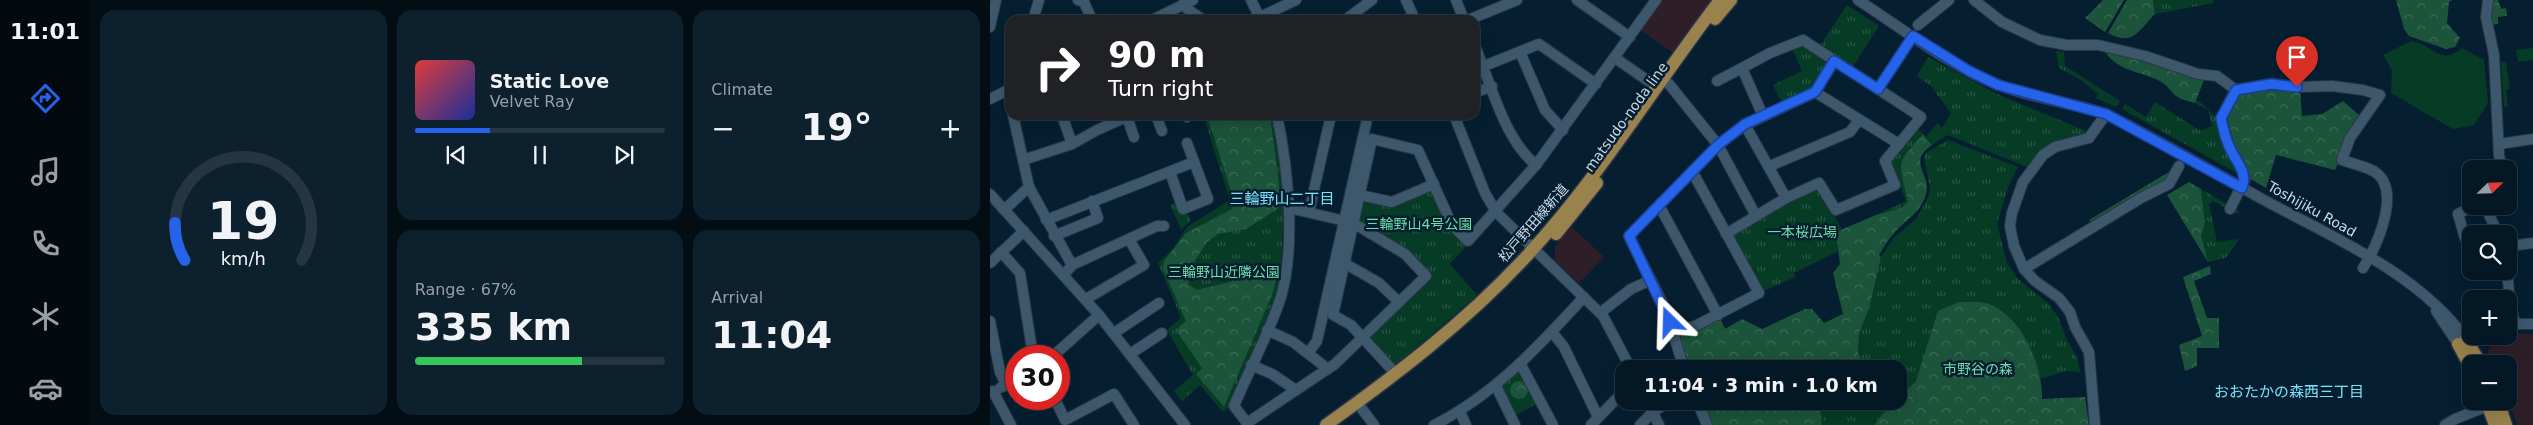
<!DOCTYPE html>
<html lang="en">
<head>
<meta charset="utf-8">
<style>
	body { margin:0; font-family:"DejaVu Sans","Noto Sans JP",sans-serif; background:#0d202d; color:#f1f3f6; height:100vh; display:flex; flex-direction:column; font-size:19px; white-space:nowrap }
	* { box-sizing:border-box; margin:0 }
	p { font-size:16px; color:#979fa7 }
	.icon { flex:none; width:28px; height:28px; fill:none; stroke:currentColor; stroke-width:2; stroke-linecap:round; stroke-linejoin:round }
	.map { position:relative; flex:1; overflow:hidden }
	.details { display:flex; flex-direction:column; gap:10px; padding:10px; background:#020d14; width:900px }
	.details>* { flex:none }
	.banner { position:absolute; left:15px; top:15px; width:475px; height:105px; border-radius:15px; box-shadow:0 5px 20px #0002,0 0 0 1px #253642; background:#202124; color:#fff; overflow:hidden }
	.needle { width:32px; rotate:67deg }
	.tools { position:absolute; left:1472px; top:160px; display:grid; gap:10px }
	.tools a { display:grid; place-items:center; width:55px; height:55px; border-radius:10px; background:#041725; box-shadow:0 5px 20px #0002,0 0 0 1px #253642; font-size:25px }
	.speed { position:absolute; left:15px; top:345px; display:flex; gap:10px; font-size:25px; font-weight:700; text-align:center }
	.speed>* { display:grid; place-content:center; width:65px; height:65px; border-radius:50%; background:#041725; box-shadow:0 5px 20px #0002,0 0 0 1px #253642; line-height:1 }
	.speed .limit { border:8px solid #d22; background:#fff; color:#111 }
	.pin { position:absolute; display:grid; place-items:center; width:42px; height:42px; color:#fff; margin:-51px -21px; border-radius:50% 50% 50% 0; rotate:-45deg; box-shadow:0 0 5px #0007 }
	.pin .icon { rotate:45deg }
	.me { position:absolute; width:55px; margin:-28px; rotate:338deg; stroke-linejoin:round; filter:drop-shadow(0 0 4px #0008) }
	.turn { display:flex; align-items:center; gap:18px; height:105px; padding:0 20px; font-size:22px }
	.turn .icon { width:65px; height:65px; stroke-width:2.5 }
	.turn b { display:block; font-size:35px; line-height:42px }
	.big { font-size:38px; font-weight:700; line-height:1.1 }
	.details .card { flex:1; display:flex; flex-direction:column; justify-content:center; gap:8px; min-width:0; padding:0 18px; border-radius:15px; background:#0d202d }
	.details .dial { align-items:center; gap:0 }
	.dial svg { height:130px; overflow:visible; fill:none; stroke:#253642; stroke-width:7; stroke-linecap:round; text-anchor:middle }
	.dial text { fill:#f1f3f6; stroke:none }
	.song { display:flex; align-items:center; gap:15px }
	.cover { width:60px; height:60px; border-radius:8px; background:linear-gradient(135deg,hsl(0 70% 55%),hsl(230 70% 35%)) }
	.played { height:5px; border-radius:2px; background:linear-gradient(90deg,#2563eb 30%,#253642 30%) }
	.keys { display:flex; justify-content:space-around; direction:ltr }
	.heat { display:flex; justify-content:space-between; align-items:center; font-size:28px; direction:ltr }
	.charge { height:8px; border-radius:4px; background:linear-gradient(90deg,#34c759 67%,#253642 0) }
	.details .tiles { flex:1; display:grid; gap:10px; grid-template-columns:repeat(3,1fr) }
	.card:first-child { grid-row:span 2 }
	.trip { position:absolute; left:625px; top:360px; width:292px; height:50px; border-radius:15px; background:#041725; box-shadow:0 5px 20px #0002,0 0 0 1px #253642; font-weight:700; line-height:50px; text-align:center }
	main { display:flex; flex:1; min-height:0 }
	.tabs { display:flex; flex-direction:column; width:90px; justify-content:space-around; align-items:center; background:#02090f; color:#979fa7 }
	.tabs .icon { width:35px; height:35px }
	.tabs .active { color:#2563eb }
	.tabs b { font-size:22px; color:#f1f3f6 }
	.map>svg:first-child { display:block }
	.commercial { fill:#2e1e28 }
	.grass { fill:url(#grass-tufts) }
	.forest { fill:url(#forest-crowns) }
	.garden { fill:#063c26 }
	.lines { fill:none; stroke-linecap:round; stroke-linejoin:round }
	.minor-casing { stroke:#2c3645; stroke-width:12 }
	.major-casing { stroke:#2c3645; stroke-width:15 }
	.minor { stroke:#3d586d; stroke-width:10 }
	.major { stroke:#99824d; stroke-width:12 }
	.route-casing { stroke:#184099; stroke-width:12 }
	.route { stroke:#2563eb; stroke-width:9 }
	.labels { text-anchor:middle; stroke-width:5; stroke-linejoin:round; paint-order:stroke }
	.street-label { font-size:14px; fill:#c9d8e5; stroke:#051f31 }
	.park-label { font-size:14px; fill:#71daa7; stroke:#051f31 }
	.neighbourhood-label { font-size:15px; fill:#7ce0f9; stroke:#051f31 }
</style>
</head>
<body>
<main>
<nav class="tabs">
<b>11:01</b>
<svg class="icon active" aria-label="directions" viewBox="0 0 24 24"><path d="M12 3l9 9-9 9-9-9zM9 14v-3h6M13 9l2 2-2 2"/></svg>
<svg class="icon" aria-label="music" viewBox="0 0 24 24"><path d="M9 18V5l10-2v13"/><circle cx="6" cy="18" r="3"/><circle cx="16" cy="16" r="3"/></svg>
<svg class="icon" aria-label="phone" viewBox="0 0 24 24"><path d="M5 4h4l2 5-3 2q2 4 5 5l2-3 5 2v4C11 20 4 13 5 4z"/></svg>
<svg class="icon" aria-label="climate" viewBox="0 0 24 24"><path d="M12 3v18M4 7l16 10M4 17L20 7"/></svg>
<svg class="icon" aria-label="car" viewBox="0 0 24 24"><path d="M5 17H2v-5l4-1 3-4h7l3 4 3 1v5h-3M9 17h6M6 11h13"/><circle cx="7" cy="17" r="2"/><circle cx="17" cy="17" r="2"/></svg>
</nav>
<section class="details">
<div class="tiles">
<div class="card dial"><svg viewBox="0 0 100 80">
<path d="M14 69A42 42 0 1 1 86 69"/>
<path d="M14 69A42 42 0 0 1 8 46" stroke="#2563eb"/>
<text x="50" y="56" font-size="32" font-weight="700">19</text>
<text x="50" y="72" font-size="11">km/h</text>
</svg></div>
<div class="card">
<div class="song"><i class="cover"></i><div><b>Static Love</b><p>Velvet Ray</p></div></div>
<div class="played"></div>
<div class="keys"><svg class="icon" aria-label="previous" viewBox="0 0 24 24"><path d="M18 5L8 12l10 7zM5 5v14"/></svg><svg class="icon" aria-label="pause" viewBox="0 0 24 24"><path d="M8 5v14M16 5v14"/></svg><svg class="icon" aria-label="next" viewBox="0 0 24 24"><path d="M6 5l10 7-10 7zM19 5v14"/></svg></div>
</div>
<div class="card"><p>Climate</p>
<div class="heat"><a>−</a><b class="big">19°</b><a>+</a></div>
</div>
<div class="card"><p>Range · 67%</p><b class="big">335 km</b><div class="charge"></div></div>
<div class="card"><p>Arrival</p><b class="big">11:04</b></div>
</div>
</section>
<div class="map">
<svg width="1543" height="425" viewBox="0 0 1543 425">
	<defs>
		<pattern id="grass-tufts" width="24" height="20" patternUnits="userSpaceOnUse" patternTransform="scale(1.25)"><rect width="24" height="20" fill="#063c26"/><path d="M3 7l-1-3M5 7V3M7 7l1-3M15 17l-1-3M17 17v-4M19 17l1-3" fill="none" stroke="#295745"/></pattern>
		<pattern id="forest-crowns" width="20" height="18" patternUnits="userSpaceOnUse" patternTransform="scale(1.25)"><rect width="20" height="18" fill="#1b543a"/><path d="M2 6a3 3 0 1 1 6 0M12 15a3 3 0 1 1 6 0" fill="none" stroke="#3b6c56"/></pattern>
	</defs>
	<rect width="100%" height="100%" fill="#051f31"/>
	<g class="commercial">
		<polygon points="670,0 721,0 683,53 649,29"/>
		<polygon points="582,227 614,257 589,283 565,261 565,247"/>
		<polygon points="1519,334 1543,334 1543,425 1527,425 1519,400 1519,364 1502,364 1497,354 1504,337 1519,336"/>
	</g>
	<g class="grass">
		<polygon points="1163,0 1223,0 1223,3 1165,14"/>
		<polygon points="857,5 889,26 862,68 829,47"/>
		<polygon points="813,44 838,61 824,87 792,103 783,85 812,71 802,48"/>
		<polygon points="1066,51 1074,52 1075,66 1130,101 1126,107 1106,98 1108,94 1091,80 1069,68"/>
		<polygon points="938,57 1011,96 1099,132 1053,150 1037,167 958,135 942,145 936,137 947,123 952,128 961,113 941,86 927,76"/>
		<path d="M1206,100C1217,105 1220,115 1230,120L1252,176L1132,109L1135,104L1156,117L1165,102L1211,131L1222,126L1218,110L1205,103Z"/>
		<polygon points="213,115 282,115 288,141 294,198 291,273 285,300 239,407 233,412 210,385 192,401 184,391 203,375 177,330 191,318 168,263 183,249 197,227 240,200"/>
		<path d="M927,128L933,134C904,167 909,160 919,202L911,208L886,215L916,201L900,159Z"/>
		<polygon points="958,140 1028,167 1018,187 1007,224 1017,263 1028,279 1058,303 1068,317 1077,340 1087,358 1090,372 1076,371 1050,379 1042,351 926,381 909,397 909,369 876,369 868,353 869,334 880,305 891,257 903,239 926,219 938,198 940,188 934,158 936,153"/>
		<polygon points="829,189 852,229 846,232 848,251 804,273 805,277 772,292 741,237 742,234 812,193"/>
		<polygon points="1211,189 1249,211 1248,214 1223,201 1219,204 1227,242 1249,239 1236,258 1218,262 1211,235 1215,223"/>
		<polygon points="441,190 477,245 460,264 487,295 407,364 402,364 378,336 442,275 414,247 370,222 369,219 374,199 403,205"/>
		<polygon points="187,202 196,211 201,221 191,229 180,205"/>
		<polygon points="527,371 531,372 547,404 524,416 511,385"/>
		<polygon points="832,401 904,401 884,425 832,425 830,408"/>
	</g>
	<g class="forest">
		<polygon points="1113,0 1134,0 1115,32 1095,18"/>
		<path d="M1137,0H1163L1165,14C1148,31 1143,47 1118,33Z"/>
		<polygon points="1406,0 1462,0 1459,2 1457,23 1470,38 1465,47 1456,49 1419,36 1414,29"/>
		<polygon points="1502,0 1508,0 1511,9 1516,8 1517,16 1508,17 1508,24 1501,25"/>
		<path d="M1119,51L1212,78L1214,80L1205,103C1199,101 1191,100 1186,96C1180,91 1177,84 1168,80C1151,72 1127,70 1116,53Z"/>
		<polygon points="1274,88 1310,89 1312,116 1332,114 1353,101 1370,116 1345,170 1286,155 1276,188 1257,177 1233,123 1248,93"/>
		<polygon points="217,115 280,115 289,184 289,208 256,229 228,234 217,242 204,262 198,284 207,290 284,271 287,276 282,295 234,407 206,374 212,368 186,330 196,321 173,269 174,261 196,233 246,207"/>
		<path d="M933,134L942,145C916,163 942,173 936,194C931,212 917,219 905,232C898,239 894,247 889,255L891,257L880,305L869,334L868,353L876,369H697L687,337L730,318L735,329L752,319L772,329L815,309H822L834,323L853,314L843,273L850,264L846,232L886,215L911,208L918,202C909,160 904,167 933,134Z"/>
		<polygon points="1179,172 1175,182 1101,223 1099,220"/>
		<polygon points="1199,182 1211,189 1215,223 1211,235 1218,262 1177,195"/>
		<polygon points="1220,266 1221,274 1204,281 1217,318 1229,318 1229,348 1207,348 1207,366 1195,371 1189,345 1212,336 1193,277"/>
		<path d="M969,302C977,302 988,301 996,303C1031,314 1053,365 1052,399L1095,397L1099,425H884L901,404L909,401V397L926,381L948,311Z"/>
		<circle cx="529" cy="390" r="9"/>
		<polygon points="712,401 832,401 830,408 832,425 722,425"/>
	</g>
	<g class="garden">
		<path d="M1421,41C1443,44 1450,67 1472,48L1494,60L1498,103L1484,125L1463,129L1401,93L1402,70L1393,55Z"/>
		<polygon points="1543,48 1543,60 1528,62 1526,50"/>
		<polygon points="1511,62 1516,62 1520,89 1516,90 1518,107 1514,107"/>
	</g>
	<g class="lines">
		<g class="minor-casing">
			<g id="minor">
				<polyline points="88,0 94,2 102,20"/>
				<polyline points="261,0 271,20"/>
				<polyline points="416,0 425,20"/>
				<polyline points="466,0 474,20"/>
				<polyline points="587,0 640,37"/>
				<path d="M868,0C913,29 958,65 1009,85C1043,99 1082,102 1116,114C1170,141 1222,171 1274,200C1344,238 1428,273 1476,339"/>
				<path d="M984,0L1012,22L1050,40L1076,45H1108L1155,56L1208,74L1227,76L1246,90L1281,84L1307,87L1342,86L1373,90L1390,95L1360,138L1352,160C1362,164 1376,166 1385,172C1412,190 1387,247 1373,268"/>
				<polyline points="1498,0 1496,17 1504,55 1509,155 1512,169"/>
				<polyline points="192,5 213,20"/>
				<polyline points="270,17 306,0"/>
				<polyline points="43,20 49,0"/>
				<polyline points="162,20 203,0"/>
				<polyline points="355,20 382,0"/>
				<polyline points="478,20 527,0"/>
				<polyline points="928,25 959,0"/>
				<polyline points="0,27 6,0"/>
				<path d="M485,46C501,84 514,139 546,165"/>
				<polyline points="530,52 555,110 573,130"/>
				<polyline points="625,58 667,87"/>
				<polyline points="494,66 549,44 606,84"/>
				<polyline points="727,81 752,68"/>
				<polyline points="679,84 728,145 766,216"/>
				<polyline points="888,89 923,36"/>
				<polyline points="825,92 909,144"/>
				<polyline points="485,93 502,86"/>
				<polyline points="0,99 20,89"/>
				<polyline points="23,115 39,187 82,265 74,275"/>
				<polyline points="75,115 73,118 82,144 107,130 141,115"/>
				<polyline points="166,115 172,131"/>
				<polyline points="196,115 197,117"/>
				<path d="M287,115C298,168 306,245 291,297C280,332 258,372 244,406L257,423L345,364L436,276L415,254L363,223"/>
				<polyline points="464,115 495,193 506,212 613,316 641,369"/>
				<polyline points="137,117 144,137"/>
				<polyline points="755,125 796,198"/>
				<polyline points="1509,144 1543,139"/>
				<polyline points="33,160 82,144"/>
				<polyline points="780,166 860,132 869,120"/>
				<polyline points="180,172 193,209 218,199 197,143"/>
				<polyline points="0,194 109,315 195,425"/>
				<polyline points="370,195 402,202 444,184"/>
				<polyline points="1495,206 1508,234"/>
				<polyline points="670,207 728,315"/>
				<polyline points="299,208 355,221"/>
				<polyline points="1240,209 1255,179 1249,163 1240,149 1231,118 1246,90"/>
				<polyline points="14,210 39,187"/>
				<polyline points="319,212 341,115"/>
				<polyline points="56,220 204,162"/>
				<polyline points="736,234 796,198 829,183 846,210 905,185 895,161 931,117 813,40 780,53 752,68 773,116"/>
				<polyline points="64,236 108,218 102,201"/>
				<polyline points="1481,238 1475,238 1468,214 1483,206"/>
				<polyline points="1519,246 1543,243"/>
				<polyline points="11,252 30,273 43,356"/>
				<polyline points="0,263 34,231"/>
				<polyline points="354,263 389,283 409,302"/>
				<polyline points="82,265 167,226 174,226"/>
				<polyline points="1034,269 1151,198 1179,184 1189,166"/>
				<polyline points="1517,271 1520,302 1525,324"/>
				<polyline points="96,299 154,265 139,239"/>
				<polyline points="1446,311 1468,344 1473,341"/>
				<polyline points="610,313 641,289 661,280"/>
				<polyline points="0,321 10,372 16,385"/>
				<polyline points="1520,324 1543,324"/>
				<polyline points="277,330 303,342 338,369"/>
				<polyline points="562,332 574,347 608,417"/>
				<polyline points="124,333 169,303"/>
				<polyline points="683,333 705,326 769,293 702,171"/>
				<polyline points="318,353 327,341 378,115"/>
				<polyline points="140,354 172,333"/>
				<polyline points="63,356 109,315"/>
				<polyline points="530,363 563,425"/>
				<polyline points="261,365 282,374 306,390"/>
				<polyline points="694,369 676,310 639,236 728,145 755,125 825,92 844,61"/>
				<polyline points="406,374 361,325 343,315 382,139 428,150 462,225 478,241 546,165 666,0"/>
				<polyline points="506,386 525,425"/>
				<polyline points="10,388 26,380"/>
				<polyline points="3,391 21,425"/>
				<polyline points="65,399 75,420 124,394 144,425"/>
				<polyline points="657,401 669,425"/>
				<polyline points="707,401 717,425"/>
				<polyline points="372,409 384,425"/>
				<polyline points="470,412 476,425"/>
				<path d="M444,425C504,395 549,346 594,297"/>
				<polyline points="601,425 634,391"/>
				<polyline points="650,425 664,411 681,401"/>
				<polyline points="1105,425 1099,352 1085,327 1080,312 1069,298 1045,281 1034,269 1024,246 1020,226 1022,213 1033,182 1053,155 1065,147 1099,138 1116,114"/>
				<polyline points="1455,425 1465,419 1498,406"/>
			</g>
		</g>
		<g class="major-casing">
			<g id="major">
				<polyline points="725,19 741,0"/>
				<polyline points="566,234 607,183"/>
				<polyline points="1476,339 1491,364"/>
				<polyline points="1468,344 1481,368"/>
				<polyline points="1496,401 1505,425"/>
				<polyline points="1508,401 1516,425"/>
				<path d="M336,425C406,375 474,323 533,260C608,180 664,86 730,0"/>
			</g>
		</g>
		<use href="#minor" class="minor"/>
		<use href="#major" class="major"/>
	</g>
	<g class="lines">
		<g class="route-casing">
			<path id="route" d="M680,322L639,236L728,145L755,124L825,92L844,61L888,89L923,36L979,71L1008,85L1116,114L1252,188C1258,171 1246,163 1240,148C1235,139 1233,127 1231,118L1246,90L1281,84L1307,87"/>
		</g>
		<use href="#route" class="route"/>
	</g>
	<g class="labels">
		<g class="street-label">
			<text transform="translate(636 117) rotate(-54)" y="5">matsudo-noda line</text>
			<text transform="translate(1322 209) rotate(29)" y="5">Toshijiku Road</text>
			<text transform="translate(543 223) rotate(-49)" y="5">松戸野田線新道</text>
		</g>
		<g class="park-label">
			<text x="429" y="229">三輪野山4号公園</text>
			<text x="812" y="237">一本桜広場</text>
			<text x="234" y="277">三輪野山近隣公園</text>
			<text x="988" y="374">市野谷の森</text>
		</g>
		<g class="neighbourhood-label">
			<text x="292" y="204">三輪野山二丁目</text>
			<text x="1299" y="397">おおたかの森西三丁目</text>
		</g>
	</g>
</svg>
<div class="tools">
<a><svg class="needle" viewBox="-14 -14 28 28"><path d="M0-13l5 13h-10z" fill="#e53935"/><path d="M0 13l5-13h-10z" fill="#979fa7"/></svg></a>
<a><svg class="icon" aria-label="search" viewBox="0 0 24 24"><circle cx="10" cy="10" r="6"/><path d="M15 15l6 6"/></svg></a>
<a>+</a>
<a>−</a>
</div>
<div class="speed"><div class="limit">30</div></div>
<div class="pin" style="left:1307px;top:87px;background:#d93025"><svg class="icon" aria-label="arrive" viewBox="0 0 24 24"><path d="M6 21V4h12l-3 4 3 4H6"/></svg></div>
<svg class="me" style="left:680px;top:322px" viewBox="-20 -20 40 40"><path d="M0-17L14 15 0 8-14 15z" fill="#2563eb" stroke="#fff" stroke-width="4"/></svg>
<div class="trip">11:04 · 3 min · 1.0 km</div>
<div class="banner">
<div class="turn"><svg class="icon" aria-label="right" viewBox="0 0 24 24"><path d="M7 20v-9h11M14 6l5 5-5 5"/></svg><div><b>90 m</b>Turn right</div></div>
</div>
</div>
</main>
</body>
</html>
